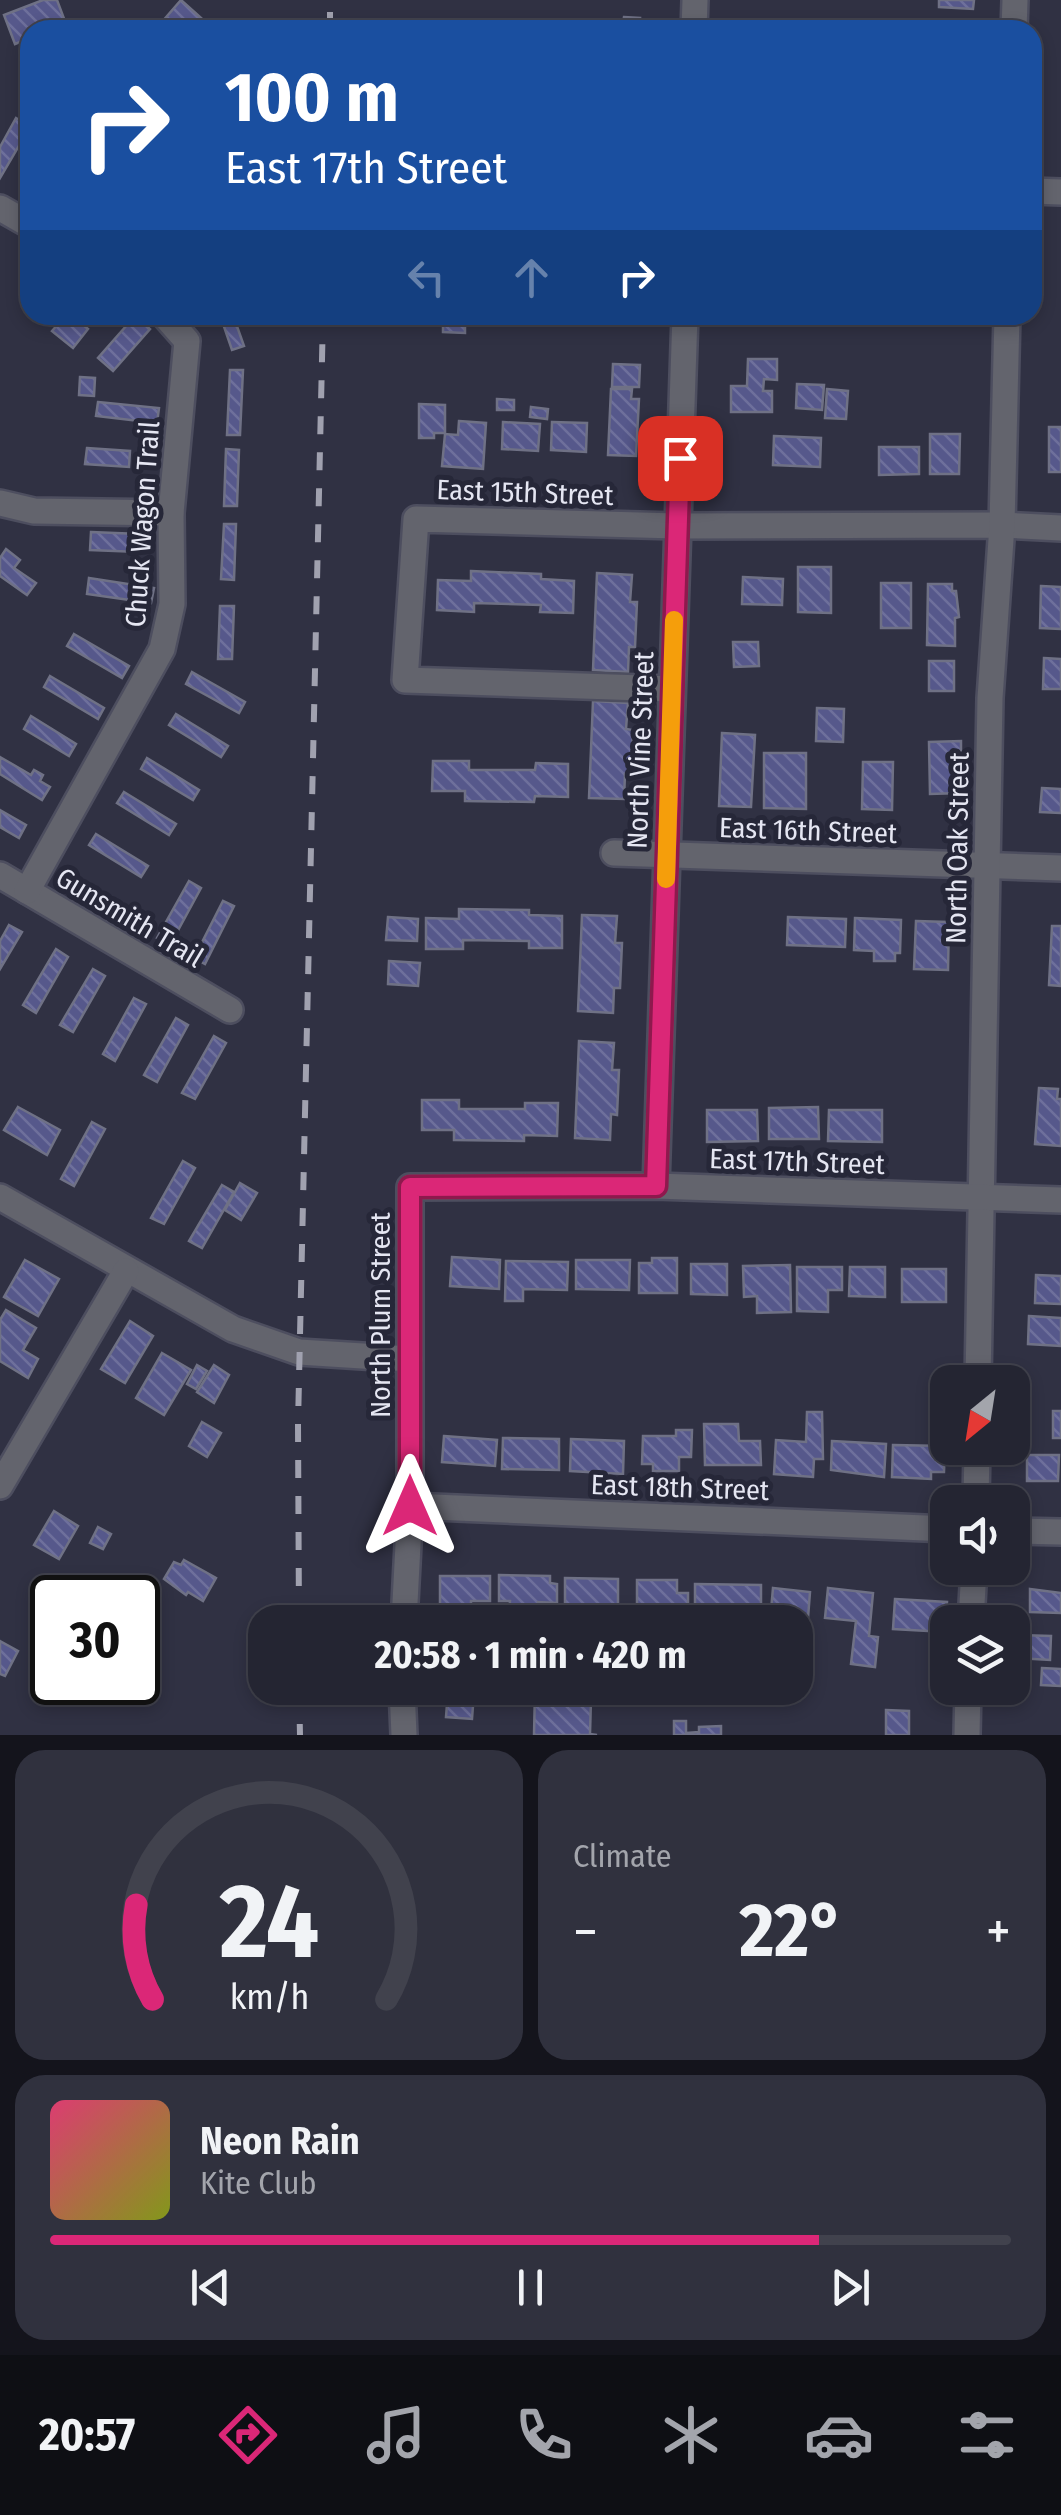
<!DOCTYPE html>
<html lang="en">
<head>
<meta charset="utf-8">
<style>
	body { margin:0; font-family:"Fira Sans Condensed",sans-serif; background:#30313e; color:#f1f3f6; height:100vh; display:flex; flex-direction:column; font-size:38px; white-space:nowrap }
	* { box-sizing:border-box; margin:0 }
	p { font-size:32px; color:#a3a5ac }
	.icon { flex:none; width:55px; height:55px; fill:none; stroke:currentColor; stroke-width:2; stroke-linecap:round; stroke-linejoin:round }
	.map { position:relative; height:1735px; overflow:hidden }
	.details { display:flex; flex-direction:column; gap:15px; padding:15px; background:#14141c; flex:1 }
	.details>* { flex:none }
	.banner { position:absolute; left:20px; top:20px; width:1022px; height:305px; border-radius:30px; box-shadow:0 5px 15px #0003,0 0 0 2px #41424d; background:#1a4fa0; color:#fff; overflow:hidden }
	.needle { width:65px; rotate:210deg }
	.tools { position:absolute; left:930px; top:1365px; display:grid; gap:20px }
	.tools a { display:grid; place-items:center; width:100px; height:100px; border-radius:20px; background:#242532; box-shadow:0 5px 15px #0003,0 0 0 2px #41424d; font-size:50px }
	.speed { position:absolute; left:30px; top:1575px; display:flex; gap:20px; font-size:50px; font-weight:700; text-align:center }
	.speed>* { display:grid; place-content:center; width:130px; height:130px; border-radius:50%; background:#242532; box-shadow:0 5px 15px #0003,0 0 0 2px #41424d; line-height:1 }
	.speed .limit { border:5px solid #111; border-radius:15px; background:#fff; color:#111 }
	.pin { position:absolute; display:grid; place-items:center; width:85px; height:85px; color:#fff; margin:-42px; border-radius:20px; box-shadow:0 5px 15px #0006 }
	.me { position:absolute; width:110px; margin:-55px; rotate:0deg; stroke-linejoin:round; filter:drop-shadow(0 0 8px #0008) }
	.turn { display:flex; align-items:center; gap:35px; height:210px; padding:0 40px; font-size:45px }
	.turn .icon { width:130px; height:130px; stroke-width:2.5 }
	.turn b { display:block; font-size:70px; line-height:85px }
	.lanes { display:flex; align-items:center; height:95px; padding:0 40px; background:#0003; justify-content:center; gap:50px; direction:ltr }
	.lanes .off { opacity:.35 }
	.big { font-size:75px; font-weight:700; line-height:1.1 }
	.details .widget { flex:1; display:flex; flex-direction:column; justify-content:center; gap:15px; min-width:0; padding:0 35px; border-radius:30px; background:#30313e }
	.details .dial { align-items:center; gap:0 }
	.dial svg { height:260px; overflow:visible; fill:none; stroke:#41424d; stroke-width:7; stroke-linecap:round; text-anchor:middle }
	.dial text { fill:#f1f3f6; stroke:none }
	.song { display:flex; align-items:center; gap:30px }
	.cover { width:120px; height:120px; border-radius:15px; background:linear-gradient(135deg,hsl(340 70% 55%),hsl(70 70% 35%)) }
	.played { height:10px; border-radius:5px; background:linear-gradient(90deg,#db2777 80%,#41424d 80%) }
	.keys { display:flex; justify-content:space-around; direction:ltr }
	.heat { display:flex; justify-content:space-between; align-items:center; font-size:55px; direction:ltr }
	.details .tiles { flex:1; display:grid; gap:15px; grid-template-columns:1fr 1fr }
	.widget:last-child { grid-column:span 2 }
	.trip { position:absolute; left:248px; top:1605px; width:565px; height:100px; border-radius:30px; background:#242532; box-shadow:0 5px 15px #0003,0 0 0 2px #41424d; font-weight:700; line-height:100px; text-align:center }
	.dock { display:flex; height:160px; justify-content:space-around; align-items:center; background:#0e0f14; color:#a3a5ac }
	.dock .icon { width:70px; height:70px }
	.dock .selected { color:#db2777 }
	.dock b { font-size:45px; color:#f1f3f6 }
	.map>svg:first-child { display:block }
	.building { fill:url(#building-back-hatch); stroke:#6f7185; stroke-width:2.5 }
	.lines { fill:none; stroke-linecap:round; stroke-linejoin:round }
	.minor-casing { stroke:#4d4e5f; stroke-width:30 }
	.minor { stroke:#63646d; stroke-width:25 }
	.rail { stroke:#a0a1af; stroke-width:6; stroke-dasharray:18 18; stroke-linecap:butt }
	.route-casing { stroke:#8e194d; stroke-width:25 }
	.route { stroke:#db2777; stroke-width:18 }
	.slow { stroke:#f59e0b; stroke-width:18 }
	.labels { text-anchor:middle; stroke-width:10; stroke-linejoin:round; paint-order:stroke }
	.street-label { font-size:28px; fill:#e5e6f2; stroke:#262738 }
</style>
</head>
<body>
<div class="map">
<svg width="1061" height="1735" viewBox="0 0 1061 1735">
	<defs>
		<pattern id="building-back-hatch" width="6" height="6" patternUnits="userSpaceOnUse" patternTransform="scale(2.5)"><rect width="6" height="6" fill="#56588b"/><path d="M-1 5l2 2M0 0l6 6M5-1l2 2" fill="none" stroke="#6e709c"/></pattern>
	</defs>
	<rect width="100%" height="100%" fill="#303143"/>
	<g class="building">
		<polygon points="43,0 57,0 66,24 50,30 30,30 30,38 15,44 4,15"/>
		<polygon points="181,0 201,18 193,28 196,30 155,30"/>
		<polygon points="939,0 974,0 973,9 939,7"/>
		<polygon points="624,17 640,18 638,30 622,30"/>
		<polygon points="425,20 460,22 459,30 424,30"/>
		<polygon points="517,22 557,23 557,30 517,30"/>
		<polygon points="16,118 30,127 0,178 0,147"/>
		<polygon points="66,315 71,315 88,329 73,348 52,331"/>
		<polygon points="220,315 233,315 244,346 232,350"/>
		<polygon points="443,315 465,315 465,333 443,332"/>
		<polygon points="620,315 641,315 641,324 619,323"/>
		<rect x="937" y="315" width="20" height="9"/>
		<polygon points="135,316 150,329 113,371 98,358"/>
		<polygon points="748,359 777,359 777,380 764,379 763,391 772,391 772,412 731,412 731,386 747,386"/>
		<polygon points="613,364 640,365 639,387 612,387"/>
		<polygon points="230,370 243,370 240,435 227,435"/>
		<polygon points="80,377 95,378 94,396 79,395"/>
		<polygon points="797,384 824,385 822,410 796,408"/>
		<polygon points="611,389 632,389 631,399 639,399 636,456 608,455"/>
		<polygon points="827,389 848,391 846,419 825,418"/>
		<polygon points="497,399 514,400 514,410 497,410"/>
		<polygon points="98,402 159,408 157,423 96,416"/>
		<polygon points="419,404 445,405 445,433 434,433 434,438 419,438"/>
		<polygon points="531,407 548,409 547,419 530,417"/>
		<polygon points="459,421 486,423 483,469 442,466 445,434 458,435"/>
		<polygon points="503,422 540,424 538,451 502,449"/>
		<polygon points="552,422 587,423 586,452 551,450"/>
		<rect x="1049" y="427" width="12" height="45"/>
		<polygon points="930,434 960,434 959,474 930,474"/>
		<polygon points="774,436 821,438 820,467 773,465"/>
		<polygon points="879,447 919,447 919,474 879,475"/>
		<polygon points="87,448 130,451 129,467 85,464"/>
		<polygon points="226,449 239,450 237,506 224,506"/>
		<polygon points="224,524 236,524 234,580 221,579"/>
		<polygon points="91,532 139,534 139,552 90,550"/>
		<polygon points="6,549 20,560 14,568 36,583 27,595 0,576 0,558"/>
		<polygon points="798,567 831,567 831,613 798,612"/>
		<polygon points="471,571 541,574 541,579 574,581 573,613 540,612 541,605 474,603 474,612 437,610 438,580 471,581"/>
		<polygon points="597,573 632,575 630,602 637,602 635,647 629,647 628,672 593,670"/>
		<polygon points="743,577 783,579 782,605 742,604"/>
		<polygon points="89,578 154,588 151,603 87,594"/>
		<rect x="881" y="583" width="30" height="45"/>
		<polygon points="928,584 952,584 952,591 956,591 959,617 955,618 955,646 927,645"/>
		<polygon points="1041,586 1061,587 1061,629 1040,628"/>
		<polygon points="220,606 234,606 232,659 218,659"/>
		<polygon points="74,634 129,666 122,678 67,646"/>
		<polygon points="733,642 758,642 759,666 734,667"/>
		<polygon points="1044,658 1061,659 1061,689 1043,689"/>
		<rect x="929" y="661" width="25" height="30"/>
		<polygon points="192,672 245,702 239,713 186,684"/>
		<polygon points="50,676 104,708 98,719 44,687"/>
		<polygon points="593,701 628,703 626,729 633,730 631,775 625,774 624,799 589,798"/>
		<polygon points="817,708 844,709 843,742 816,741"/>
		<polygon points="176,714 228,746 221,757 169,725"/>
		<polygon points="31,716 76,744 69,756 24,729"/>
		<polygon points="722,733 755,735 751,807 719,806"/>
		<polygon points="961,741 961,793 930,794 929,742"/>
		<polygon points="764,753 806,753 806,809 764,808"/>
		<polygon points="0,757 31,775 34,770 43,775 40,781 50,787 42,800 0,774"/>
		<polygon points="147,758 199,790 193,800 141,769"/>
		<polygon points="433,761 469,761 469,770 535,770 536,763 568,764 568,797 535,796 534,802 465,801 465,791 432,791"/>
		<polygon points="863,762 893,762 892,810 862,809"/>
		<polygon points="1042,788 1061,789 1061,813 1040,812"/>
		<polygon points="124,792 176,824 169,835 117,803"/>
		<polygon points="0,810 26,825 19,838 0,827"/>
		<polygon points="96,834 148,866 141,877 89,845"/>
		<polygon points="77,880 129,912 123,923 71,891"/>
		<polygon points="189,881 201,888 170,945 157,938"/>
		<polygon points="223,901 234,906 205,964 194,958"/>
		<polygon points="459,909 529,910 529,915 562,916 562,948 529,948 529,941 463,940 463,949 426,949 426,918 459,919"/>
		<polygon points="582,915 617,916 615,943 622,943 620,988 614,988 613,1013 578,1011"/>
		<polygon points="388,917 418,919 417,941 386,940"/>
		<polygon points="788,917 846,919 845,947 787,945"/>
		<polygon points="855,918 901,920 900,953 895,953 895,961 874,961 874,951 854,950"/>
		<polygon points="916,921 949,922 948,970 914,969"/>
		<polygon points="9,925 22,932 0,969 0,941"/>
		<polygon points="1052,926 1061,926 1061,986 1049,985"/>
		<polygon points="56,949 68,957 36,1013 23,1005"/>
		<polygon points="389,961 420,963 418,986 388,984"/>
		<polygon points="93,969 105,976 73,1032 60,1025"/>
		<polygon points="134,998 146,1004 115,1061 103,1054"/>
		<polygon points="176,1018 188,1025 157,1082 144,1075"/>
		<polygon points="214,1036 226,1043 195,1099 182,1093"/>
		<polygon points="579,1041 614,1043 612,1070 619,1070 617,1115 611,1114 610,1140 575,1138"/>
		<polygon points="1039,1088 1058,1089 1057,1099 1061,1099 1061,1146 1035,1144"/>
		<polygon points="422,1100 459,1100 459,1109 525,1109 525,1103 558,1103 557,1136 524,1135 524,1141 454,1140 454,1130 422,1130"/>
		<polygon points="18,1107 60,1130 47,1155 4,1130"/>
		<polygon points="818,1107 819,1139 769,1139 769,1108"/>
		<polygon points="707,1110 757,1110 758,1141 707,1142"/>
		<polygon points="829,1110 882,1110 882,1142 828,1141"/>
		<polygon points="92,1122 105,1129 74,1186 61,1179"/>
		<polygon points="183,1161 195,1168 164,1224 151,1218"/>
		<polygon points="240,1183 257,1193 241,1220 225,1210"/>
		<polygon points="222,1185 234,1192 202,1248 189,1241"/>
		<polygon points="452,1257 500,1260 499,1289 450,1286"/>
		<polygon points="652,1258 677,1258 677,1293 639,1293 639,1263 652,1263"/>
		<polygon points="25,1260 59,1279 38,1316 4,1297"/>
		<polygon points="576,1260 630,1260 629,1290 576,1289"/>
		<polygon points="506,1261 568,1262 567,1290 523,1289 523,1301 505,1301"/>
		<polygon points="691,1264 727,1264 727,1295 691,1294"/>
		<polygon points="790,1265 791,1312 757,1313 757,1296 744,1297 743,1266"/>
		<polygon points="797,1267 842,1267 842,1290 828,1290 828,1312 797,1311"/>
		<polygon points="850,1267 885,1267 885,1297 849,1296"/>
		<rect x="902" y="1269" width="44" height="33"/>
		<polygon points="1036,1275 1061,1276 1061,1304 1035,1303"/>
		<polygon points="6,1310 36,1328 23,1350 38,1359 28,1378 0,1361 0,1320"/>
		<polygon points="1029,1316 1061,1318 1061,1346 1028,1344"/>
		<polygon points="130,1321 153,1336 125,1383 101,1369"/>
		<polygon points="162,1353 191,1370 164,1415 136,1398"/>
		<polygon points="197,1365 207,1371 196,1389 187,1384"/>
		<polygon points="214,1365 229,1375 214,1403 197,1392"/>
		<rect x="1053" y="1411" width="8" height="27"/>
		<polygon points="807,1412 822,1412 823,1459 814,1459 813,1477 774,1474 776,1440 806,1442"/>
		<polygon points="202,1422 221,1433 207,1457 189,1446"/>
		<polygon points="704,1424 738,1424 739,1441 760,1441 761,1465 705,1465"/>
		<polygon points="676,1430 692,1430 691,1457 679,1457 679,1471 653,1471 653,1464 642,1464 643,1436 676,1436"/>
		<polygon points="444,1436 497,1440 495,1466 442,1462"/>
		<polygon points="503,1438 559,1439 559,1470 502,1469"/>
		<polygon points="571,1439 624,1441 623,1474 570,1471"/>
		<polygon points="832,1441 886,1444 884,1477 831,1470"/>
		<polygon points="893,1445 945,1446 944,1472 931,1472 931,1479 892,1477"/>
		<polygon points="1027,1455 1059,1455 1058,1481 1027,1481"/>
		<polygon points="54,1511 78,1526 59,1559 34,1545"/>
		<polygon points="98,1527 111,1534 103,1549 90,1543"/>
		<polygon points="184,1560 216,1578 203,1601 188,1592 186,1595 164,1579 174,1562 181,1565"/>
		<polygon points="499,1575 550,1576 550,1583 557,1584 557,1603 538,1602 537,1615 509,1614 510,1601 499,1601"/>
		<polygon points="440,1576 490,1576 490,1601 471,1601 471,1622 440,1622"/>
		<polygon points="565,1578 618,1579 618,1607 576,1606 576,1614 565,1614"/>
		<polygon points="637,1580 677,1580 677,1593 688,1593 688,1618 670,1618 670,1613 637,1614"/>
		<polygon points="695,1584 761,1585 761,1612 755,1612 755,1622 725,1622 726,1615 695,1614"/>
		<polygon points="773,1588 810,1592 807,1631 795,1630 795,1622 770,1622"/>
		<polygon points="828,1588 873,1593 869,1636 878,1637 875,1667 851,1664 856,1621 825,1618"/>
		<polygon points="1030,1589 1061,1593 1061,1613 1030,1612"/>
		<polygon points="895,1599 947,1602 945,1632 893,1629"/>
		<polygon points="1018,1635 1051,1636 1050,1660 1017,1658"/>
		<polygon points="0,1641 18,1651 5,1676 0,1674"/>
		<polygon points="1042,1668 1061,1669 1061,1686 1041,1685"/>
		<polygon points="535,1690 561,1691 561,1698 591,1700 590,1734 597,1735 534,1735"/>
		<polygon points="448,1691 474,1693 472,1719 446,1717"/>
		<polygon points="886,1710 909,1711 909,1735 886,1735"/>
		<polygon points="674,1721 686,1721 686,1733 699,1732 699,1727 721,1726 721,1735 674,1735"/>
	</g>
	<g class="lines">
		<g class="minor-casing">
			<g id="minor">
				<polyline points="694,30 695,0"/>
				<polyline points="1014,30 1015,0"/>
				<polyline points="1032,191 1061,192"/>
				<polyline points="0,208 30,225"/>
				<polyline points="0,503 34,511 171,513"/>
				<polyline points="672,689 405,680 416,519 677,526 1002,525 1061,528"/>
				<polyline points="614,853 1061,868"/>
				<polyline points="0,875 230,1010"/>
				<polyline points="27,891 162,649 172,604 171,513 187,341 164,315"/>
				<polyline points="656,1186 685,315"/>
				<polyline points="0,1197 233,1329 299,1352 410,1359"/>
				<polyline points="978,1382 990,698 1002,525 1007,315"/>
				<polyline points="0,1486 126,1271"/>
				<polyline points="976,1502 977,1448"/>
				<polyline points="410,1506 948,1529"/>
				<polyline points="1012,1531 1061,1532"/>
				<polyline points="404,1622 410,1506 410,1187 656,1186 1061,1200"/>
				<polyline points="971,1622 974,1568"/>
				<polyline points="402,1688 404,1735"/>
				<polyline points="967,1735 968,1688"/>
			</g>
		</g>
		<use href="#minor" class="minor"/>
		<g class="rail">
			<polyline points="330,30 330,0"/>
			<polyline points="299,1622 298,1424 323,315"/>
			<polyline points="299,1688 300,1735"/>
		</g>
	</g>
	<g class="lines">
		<g class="route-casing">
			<polyline id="route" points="410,1506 410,1187 656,1186 680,458"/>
		</g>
		<use href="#route" class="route"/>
		<polyline class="slow" points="666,879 674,620"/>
	</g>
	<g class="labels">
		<g class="street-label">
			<text transform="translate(525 492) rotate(2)" y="10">East 15th Street</text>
			<text transform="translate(142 524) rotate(-86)" y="10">Chuck Wagon Trail</text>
			<text transform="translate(640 750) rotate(-88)" y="10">North Vine Street</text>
			<text transform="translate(808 830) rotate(2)" y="10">East 16th Street</text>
			<text transform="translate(957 848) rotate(-89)" y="10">North Oak Street</text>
			<text transform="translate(130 917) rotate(31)" y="10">Gunsmith Trail</text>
			<text transform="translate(797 1161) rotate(2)" y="10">East 17th Street</text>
			<text transform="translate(380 1315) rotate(-90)" y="10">North Plum Street</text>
			<text transform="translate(680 1487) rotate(2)" y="10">East 18th Street</text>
		</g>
	</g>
</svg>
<div class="tools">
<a><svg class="needle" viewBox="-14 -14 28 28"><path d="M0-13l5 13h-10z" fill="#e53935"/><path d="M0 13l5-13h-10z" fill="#a3a5ac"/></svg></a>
<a><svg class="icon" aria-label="sound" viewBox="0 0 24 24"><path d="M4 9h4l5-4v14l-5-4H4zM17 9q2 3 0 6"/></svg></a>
<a><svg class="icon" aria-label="layers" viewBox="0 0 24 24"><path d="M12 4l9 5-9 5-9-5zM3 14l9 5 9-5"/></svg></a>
</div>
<div class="speed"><div class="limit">30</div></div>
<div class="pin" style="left:680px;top:458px;background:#d93025"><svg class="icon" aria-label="arrive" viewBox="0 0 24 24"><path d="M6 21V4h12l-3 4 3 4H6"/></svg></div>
<svg class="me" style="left:410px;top:1506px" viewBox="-20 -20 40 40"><path d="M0-17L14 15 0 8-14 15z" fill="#db2777" stroke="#fff" stroke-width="4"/></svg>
<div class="trip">20:58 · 1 min · 420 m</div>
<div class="banner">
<div class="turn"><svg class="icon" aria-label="right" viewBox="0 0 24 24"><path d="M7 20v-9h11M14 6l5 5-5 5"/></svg><div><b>100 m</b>East 17th Street</div></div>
<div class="lanes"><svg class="icon off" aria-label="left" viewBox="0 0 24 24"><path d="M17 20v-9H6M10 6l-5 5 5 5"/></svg><svg class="icon off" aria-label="ahead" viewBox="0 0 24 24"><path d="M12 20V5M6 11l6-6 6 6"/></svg><svg class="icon" aria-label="right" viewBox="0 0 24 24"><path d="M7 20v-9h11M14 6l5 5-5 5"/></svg></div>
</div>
</div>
<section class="details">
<div class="tiles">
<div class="widget dial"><svg viewBox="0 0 100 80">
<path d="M14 69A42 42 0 1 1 86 69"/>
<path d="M14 69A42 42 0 0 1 9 40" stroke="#db2777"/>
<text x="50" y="56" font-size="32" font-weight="700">24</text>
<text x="50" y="72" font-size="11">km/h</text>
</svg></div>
<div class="widget"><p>Climate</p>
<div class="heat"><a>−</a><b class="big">22°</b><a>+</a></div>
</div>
<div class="widget">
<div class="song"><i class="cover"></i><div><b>Neon Rain</b><p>Kite Club</p></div></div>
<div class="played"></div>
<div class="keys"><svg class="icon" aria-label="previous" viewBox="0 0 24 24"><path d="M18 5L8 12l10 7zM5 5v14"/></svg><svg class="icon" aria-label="pause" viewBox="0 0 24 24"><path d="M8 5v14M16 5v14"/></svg><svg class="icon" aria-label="next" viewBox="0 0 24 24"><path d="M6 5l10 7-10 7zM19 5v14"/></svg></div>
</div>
</div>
</section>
<nav class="dock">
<b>20:57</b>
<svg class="icon selected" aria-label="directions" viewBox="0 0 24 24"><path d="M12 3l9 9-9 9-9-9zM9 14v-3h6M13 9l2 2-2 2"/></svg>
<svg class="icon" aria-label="music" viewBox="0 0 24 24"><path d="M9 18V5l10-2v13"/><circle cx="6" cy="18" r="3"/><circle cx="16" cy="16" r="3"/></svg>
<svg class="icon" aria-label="phone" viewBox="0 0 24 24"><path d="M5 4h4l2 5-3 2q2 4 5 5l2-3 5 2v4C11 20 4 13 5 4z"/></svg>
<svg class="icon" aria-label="climate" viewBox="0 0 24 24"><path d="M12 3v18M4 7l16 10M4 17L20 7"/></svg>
<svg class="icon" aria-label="car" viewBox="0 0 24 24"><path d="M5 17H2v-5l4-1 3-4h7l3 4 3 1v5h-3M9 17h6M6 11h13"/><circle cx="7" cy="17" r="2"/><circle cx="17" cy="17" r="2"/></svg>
<svg class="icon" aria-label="filters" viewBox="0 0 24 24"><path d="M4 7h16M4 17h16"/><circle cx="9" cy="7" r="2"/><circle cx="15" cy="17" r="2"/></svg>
</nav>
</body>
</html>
